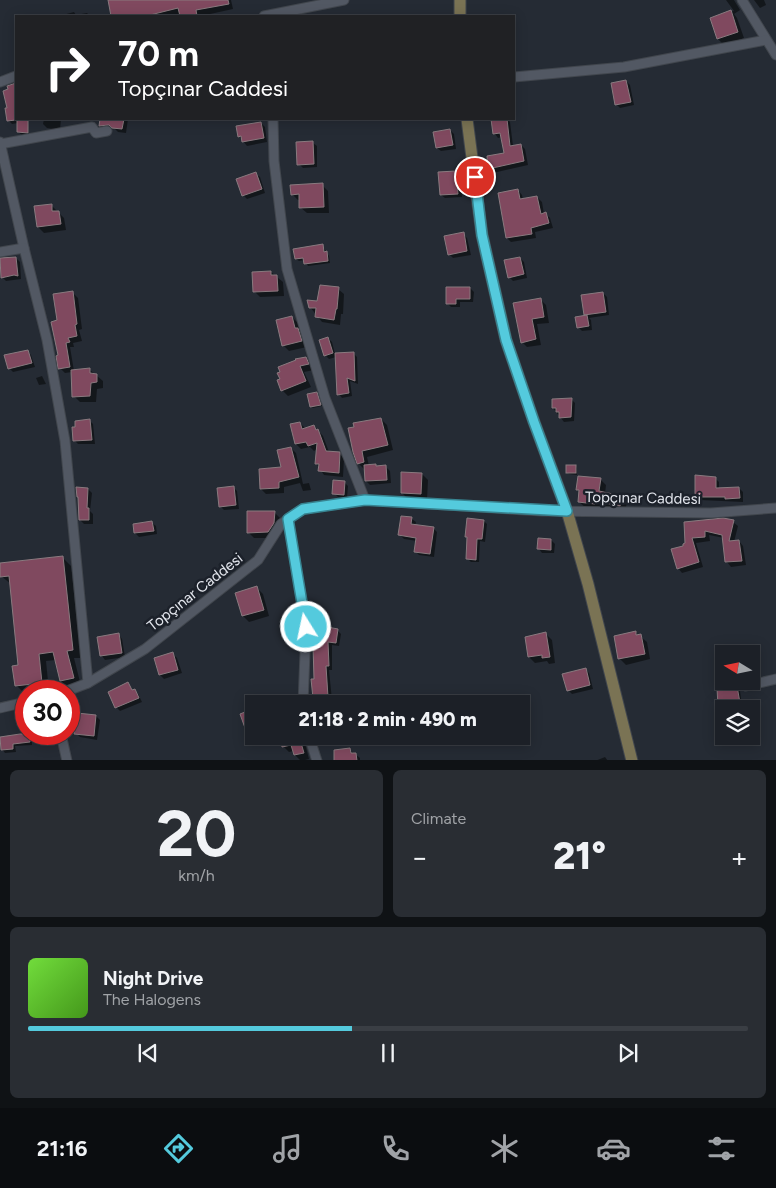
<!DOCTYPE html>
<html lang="en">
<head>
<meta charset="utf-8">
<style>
	body { margin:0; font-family:Figtree,sans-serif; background:#292d33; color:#f1f3f6; height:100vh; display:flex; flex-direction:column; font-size:19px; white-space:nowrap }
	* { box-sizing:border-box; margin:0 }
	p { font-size:16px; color:#a0a3a7 }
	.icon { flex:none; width:28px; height:28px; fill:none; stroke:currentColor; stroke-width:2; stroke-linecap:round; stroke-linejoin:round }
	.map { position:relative; height:760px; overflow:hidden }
	.drawer { display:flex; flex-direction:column; gap:10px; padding:10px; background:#0f1215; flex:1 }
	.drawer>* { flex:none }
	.guide { position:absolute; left:15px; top:15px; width:500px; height:105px; border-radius:0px; box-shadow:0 2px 12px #0003,0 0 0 1px #3a3e44; background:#202124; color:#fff; overflow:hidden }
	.needle { width:32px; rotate:280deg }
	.buttons { position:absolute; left:715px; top:645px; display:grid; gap:10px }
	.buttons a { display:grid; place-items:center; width:45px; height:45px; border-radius:0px; background:#1c2027; box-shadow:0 2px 12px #0003,0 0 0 1px #3a3e44; font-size:25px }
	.speed { position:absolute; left:15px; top:680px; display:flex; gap:10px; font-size:25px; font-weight:700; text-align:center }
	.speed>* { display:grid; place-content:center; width:65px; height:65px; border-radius:50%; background:#1c2027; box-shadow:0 2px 12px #0003,0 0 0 1px #3a3e44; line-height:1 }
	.speed .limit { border:8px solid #d22; background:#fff; color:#111 }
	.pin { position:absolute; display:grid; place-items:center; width:42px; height:42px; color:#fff; margin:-21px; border:2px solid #fff; border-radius:50%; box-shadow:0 1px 5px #0007 }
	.me { position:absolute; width:55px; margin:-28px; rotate:350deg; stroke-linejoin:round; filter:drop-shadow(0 0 4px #0008) }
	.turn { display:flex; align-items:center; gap:18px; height:105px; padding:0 20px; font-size:22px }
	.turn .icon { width:65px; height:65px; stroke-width:2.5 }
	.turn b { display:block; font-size:35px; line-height:42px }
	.big { font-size:38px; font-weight:800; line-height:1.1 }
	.drawer .widget { flex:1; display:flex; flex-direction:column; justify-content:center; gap:8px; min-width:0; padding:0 18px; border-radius:8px; background:#292d33 }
	.drawer .dial { align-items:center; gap:0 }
	.dial b { font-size:65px; line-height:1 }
	.song { display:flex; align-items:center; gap:15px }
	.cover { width:60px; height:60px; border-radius:8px; background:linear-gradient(135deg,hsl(100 70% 55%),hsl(100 70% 35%)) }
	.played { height:5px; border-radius:2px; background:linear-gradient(90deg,#54cadd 45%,#3a3e44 45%) }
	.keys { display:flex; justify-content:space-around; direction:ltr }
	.heat { display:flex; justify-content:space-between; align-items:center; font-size:28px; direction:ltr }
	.drawer .tiles { flex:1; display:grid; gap:10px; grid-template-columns:1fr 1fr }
	.widget:last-child { grid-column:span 2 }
	.trip { position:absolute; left:245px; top:695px; width:285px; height:50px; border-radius:0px; background:#1c2027; box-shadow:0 2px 12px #0003,0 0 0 1px #3a3e44; font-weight:800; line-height:50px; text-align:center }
	.dock { display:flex; height:80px; justify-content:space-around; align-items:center; background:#0b0d10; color:#a0a3a7 }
	.dock .icon { width:35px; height:35px }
	.dock .active { color:#54cadd }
	.dock b { font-size:22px; color:#f1f3f6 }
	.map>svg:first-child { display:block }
	.shadow { fill:#0007 }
	.building { fill:#80495f; stroke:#897a7f }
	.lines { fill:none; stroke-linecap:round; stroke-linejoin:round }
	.street-casing { stroke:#41464d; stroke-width:11 }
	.secondary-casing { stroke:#41464d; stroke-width:13 }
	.street { stroke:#525863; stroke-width:9 }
	.secondary { stroke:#7a7354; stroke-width:11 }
	.route-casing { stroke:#378390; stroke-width:12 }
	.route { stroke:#54cadd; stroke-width:9 }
	.labels { text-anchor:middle; stroke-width:5; stroke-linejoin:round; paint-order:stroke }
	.street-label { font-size:15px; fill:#e3e6ed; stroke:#1c212a }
</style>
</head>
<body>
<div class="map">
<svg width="776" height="761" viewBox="0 0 776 761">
	<rect width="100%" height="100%" fill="#252b34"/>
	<g class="shadow">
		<polygon points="109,0 231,0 233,9 201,16 181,16 180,14 167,16 112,16"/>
		<polygon points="726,0 734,0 740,10 734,14 737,18 744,38 724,45 718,39 711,18 734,11"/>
		<polygon points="754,0 764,0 766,5 760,8"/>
		<polygon points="74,12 76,15 87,13 90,16 59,16"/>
		<polygon points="626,81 630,85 634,105 620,108 616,104"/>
		<polygon points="16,83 16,119 27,119 29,136 22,135 18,132 18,123 12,124 8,120 9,87"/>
		<polygon points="44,119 61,119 60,130 47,128 43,124"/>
		<polygon points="101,119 128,119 126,133 118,132 114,128 104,129 100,126"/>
		<polygon points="507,119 510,122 513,146 521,145 525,149 528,165 493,173 489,169 488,157 505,155 502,137 498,138 495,134 493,120"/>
		<polygon points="261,123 265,127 267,142 247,146 239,136"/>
		<polygon points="450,130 454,134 456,149 441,151 437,148"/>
		<polygon points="313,143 317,146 317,167 303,168 299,164"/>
		<polygon points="456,172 460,176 462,197 445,198 441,195"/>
		<polygon points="256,174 260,177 265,193 247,199 243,195"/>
		<polygon points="322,185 328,191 329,213 307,213 300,207 300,200 298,200 292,194"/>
		<polygon points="518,190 522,195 523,200 537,197 542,202 544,214 546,214 550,218 553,228 535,232 536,238 511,242 507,238"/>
		<polygon points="51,205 64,218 66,230 44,233 38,227"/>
		<polygon points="463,234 467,238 471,255 453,258 449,254"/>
		<polygon points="322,245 329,256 330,263 308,266 305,260 299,261 296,259"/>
		<polygon points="16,258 20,262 21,279 6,281 2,277"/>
		<polygon points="520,258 524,262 527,278 513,281 509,277"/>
		<polygon points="271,272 283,282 284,296 260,297 254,291"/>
		<polygon points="470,288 474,292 473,302 460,302 460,307 451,307 447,303"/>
		<polygon points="338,289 344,294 343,314 341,314 340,325 322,322 310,307"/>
		<polygon points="73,293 78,298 82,329 79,330 82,341 73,343 74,347 70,347 74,371 90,370 103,381 103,388 97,389 96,402 80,402 74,396 72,372 65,373 60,368 59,321"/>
		<polygon points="603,293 607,297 609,315 589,318 591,320 592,330 582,331 578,327 577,318 587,316 585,314"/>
		<polygon points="540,299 546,305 549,323 537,324 541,345 527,347 522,342"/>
		<polygon points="292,317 298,323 307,347 289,351 283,345"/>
		<polygon points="328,338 332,342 335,354 353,353 357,357 358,384 350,381 352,396 342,398 339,394 336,357 329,359 325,355"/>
		<polygon points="27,351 31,355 35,367 13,372 9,368"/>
		<polygon points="306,358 312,364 314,370 304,372 311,387 288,396 282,390 281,379"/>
		<polygon points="42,376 46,384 39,385 36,378"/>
		<polygon points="316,393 322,406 313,408 311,406"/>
		<polygon points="571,399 575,403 574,421 564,422 553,408"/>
		<polygon points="381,419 387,425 393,450 367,457 369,466 386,467 390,471 391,483 370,485 366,481 364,469 358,463 354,452"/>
		<polygon points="89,420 93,424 95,444 78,444 74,440 77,428"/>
		<polygon points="300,423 305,428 314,426 323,436 329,452 339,453 344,459 343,477 324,475 316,463 317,449 314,451 310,447 301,449 296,444"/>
		<polygon points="291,448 296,453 303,484 309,483 311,490 303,491 300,483 284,487 284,493 266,494 261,489 283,469"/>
		<polygon points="576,466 577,468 577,475 569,474 568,473"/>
		<polygon points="422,474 428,480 427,500 408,499 402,493"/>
		<polygon points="715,478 719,482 719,489 739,488 743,492 743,502 700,500 696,496"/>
		<polygon points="600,479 606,485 605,494 621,497 627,503 625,511 601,506 600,509 585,507 579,502 580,493 577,489"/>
		<polygon points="344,482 348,486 347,498 338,497 334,493"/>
		<polygon points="233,487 237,491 239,509 224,510 220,506"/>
		<polygon points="88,489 92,493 90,511 93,514 93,524 84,524 80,520 79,498"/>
		<polygon points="274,512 280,518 280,529 274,538 254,538 248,532"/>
		<polygon points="412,519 416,522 415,526 433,528 437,532 434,557 419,555 415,551 417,541 404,539 400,535"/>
		<polygon points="484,521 487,524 485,542 480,541 479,562 471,562 468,559 468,539 466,536"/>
		<polygon points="733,522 738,526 734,542 739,541 743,546 746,565 731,567 727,562 724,538 709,535 710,541 696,543 703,567 682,573 678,568 687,544 685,523"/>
		<polygon points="152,523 156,526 157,534 139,537 135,533"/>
		<polygon points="551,540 555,544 554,553 542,553 539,549"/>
		<polygon points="63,558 71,566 81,658 74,658 81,686 69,689 61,681 56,660 46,661 49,691 26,691 24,693 16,685 20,667 11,584 1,576"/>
		<polygon points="257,588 263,594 269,616 249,622 243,616"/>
		<polygon points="337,630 341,634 339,646 332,645 332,670 329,670 332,700 318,702 314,698 320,646"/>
		<polygon points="635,632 647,642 650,659 626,665 620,659"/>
		<polygon points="546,634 552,640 555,663 549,664 547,661 535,663 529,657"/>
		<polygon points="119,635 122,639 125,657 105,660 102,656"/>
		<polygon points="173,654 177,658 182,673 164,679 160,675 155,659"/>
		<polygon points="585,669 589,673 593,689 572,694 568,690"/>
		<polygon points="128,683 133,691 138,694 142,702 120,711 116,707"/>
		<polygon points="737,688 740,691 742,706 723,709 719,705"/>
		<polygon points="250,712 254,713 254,732 252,733 246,727"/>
		<polygon points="96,716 100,720 97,740 80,737 76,733"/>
		<polygon points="26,725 26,734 32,737 32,745 15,746 16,752 5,753 2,749 27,735 24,731 23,726"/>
		<polygon points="281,736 303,736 309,759 301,761 295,755 294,751 289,752 283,746"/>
		<polygon points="727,736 743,736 743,739 731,740"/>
		<polygon points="350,750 360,758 360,761 336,761"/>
		<polygon points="605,757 608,761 595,761"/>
	</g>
	<g class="building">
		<polygon points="108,0 228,0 229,4 196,10 197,16 180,16 178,8 146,16 111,16"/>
		<polygon points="731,10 738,32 717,39 710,18"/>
		<polygon points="626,80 631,102 615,105 611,83"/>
		<polygon points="16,83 16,120 7,121 5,108 7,108 3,91 8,89 7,86"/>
		<polygon points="17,119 28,119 28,133 17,132"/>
		<polygon points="100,119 124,119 122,129 112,128 109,125 99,126"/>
		<polygon points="491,119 507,119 510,146 521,144 524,161 488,169 487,156 504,153 500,133 493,134"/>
		<polygon points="261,122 264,138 242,142 241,136 238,137 236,126"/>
		<polygon points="450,129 453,145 436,148 433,132"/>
		<polygon points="313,141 314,164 297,165 296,142"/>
		<polygon points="456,171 458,194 440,195 438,172"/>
		<polygon points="256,172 262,189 242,196 236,179"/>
		<polygon points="323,183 324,207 299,208 299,194 291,195 290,185"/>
		<polygon points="518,189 520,199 537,196 541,214 546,212 549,223 531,228 532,234 506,238 498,193"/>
		<polygon points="52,204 52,211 59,211 61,224 37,227 34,206"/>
		<polygon points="464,232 467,251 448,255 444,236"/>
		<polygon points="323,244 324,252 327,251 328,261 304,264 303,258 295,259 293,249"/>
		<polygon points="16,257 18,276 14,275 1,278 0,258"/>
		<polygon points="520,257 524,274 508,278 504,260"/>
		<polygon points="271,271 271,275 277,275 278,291 253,292 252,272"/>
		<polygon points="320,285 339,287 337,309 336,309 334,320 315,317 316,308 309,308 307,300 317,301"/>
		<polygon points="446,287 470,287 470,299 456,299 456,304 446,304"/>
		<polygon points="73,291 77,324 75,325 77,336 68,338 70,342 66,343 70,367 58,369 56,356 58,355 51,322 57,320 53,294"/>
		<polygon points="603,292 606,312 584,315 581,295"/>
		<polygon points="541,298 544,317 532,319 536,339 521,343 513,303"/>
		<polygon points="587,315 589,326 577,328 575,317"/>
		<polygon points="292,316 295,328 298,328 302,341 282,346 276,320"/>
		<polygon points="328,337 333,353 324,356 319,340"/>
		<polygon points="28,350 32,363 8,369 4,355"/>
		<polygon points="354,352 355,381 347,378 349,393 337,395 335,353"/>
		<polygon points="306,357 309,364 300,366 306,381 281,391 277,380 280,379 277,373 280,372 278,367 296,360 295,359"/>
		<polygon points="90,368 90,373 97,374 97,382 91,383 90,396 72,397 71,370"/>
		<polygon points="317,392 321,405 310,407 307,394"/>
		<polygon points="572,398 571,417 559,418 559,412 556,412 556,408 552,408 552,399"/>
		<polygon points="381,418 388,445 362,451 364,462 357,464 353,452 348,428 354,427 353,423"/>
		<polygon points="90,419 92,440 73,441 72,427 75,427 75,421"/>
		<polygon points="300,422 302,429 314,425 316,430 318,429 326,451 340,452 339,473 318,471 319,464 315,464 317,443 308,446 306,442 295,444 290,424"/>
		<polygon points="291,447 299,477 279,482 279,488 260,489 259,469 281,467 277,450"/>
		<polygon points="376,464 376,466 386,465 387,480 365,481 364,465"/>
		<rect x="566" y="465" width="10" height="8"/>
		<polygon points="401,472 422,473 421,494 401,493"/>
		<polygon points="695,475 716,477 716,488 739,487 740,498 725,499 725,497 695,497"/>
		<polygon points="578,476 601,478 599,491 622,496 620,506 595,501 595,504 578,502 579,490 576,490"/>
		<polygon points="333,480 345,481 344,495 332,494"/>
		<polygon points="234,486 236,505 219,507 217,488"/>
		<polygon points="76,487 88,488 87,508 89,508 89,520 79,520 78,497 77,497"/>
		<polygon points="247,511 275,511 274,523 268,532 247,533"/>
		<polygon points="401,516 412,517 411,524 434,527 430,554 414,552 416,538 398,535"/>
		<polygon points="467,518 484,520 482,539 477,539 476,560 466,559 467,537 465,537"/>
		<polygon points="723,518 734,520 729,541 739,540 742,561 725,562 722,535 705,531 705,537 692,538 699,562 677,569 671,549 683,546 683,544 685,543 684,522"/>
		<polygon points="152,521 154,531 134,533 133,524"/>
		<polygon points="538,538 551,539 551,550 537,549"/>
		<polygon points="63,556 73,650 67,651 74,678 60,681 53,652 39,654 42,683 15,686 12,666 18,665 9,576 0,577 0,563"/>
		<polygon points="257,586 264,610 242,616 235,593"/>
		<polygon points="322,626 338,629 336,643 328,642 329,666 326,666 328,697 313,698 311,679 314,679 313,645 319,645"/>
		<polygon points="636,631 636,635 641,634 645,654 618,659 614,636"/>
		<polygon points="546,632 550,657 542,658 542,655 528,657 525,637"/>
		<polygon points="119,633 122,653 100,656 97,637"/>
		<polygon points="173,652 178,670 159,675 154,658"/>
		<polygon points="586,668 590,685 567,691 562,674"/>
		<polygon points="128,682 132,690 135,689 139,698 115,708 108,692"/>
		<polygon points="737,686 740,703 718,706 717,688"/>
		<polygon points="250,710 254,725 245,728 240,714"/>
		<polygon points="77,713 96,715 94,736 74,734"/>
		<polygon points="20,734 29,734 30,742 13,744 13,749 1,750 0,737"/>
		<polygon points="280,736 299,736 304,753 294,755 291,745 282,747"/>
		<polygon points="350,748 351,753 356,753 357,761 334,761 334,750"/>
	</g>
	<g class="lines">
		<g class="street-casing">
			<g id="street">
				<polyline points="742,0 776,55"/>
				<polyline points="264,16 344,0"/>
				<polyline points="514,77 624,67 766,40"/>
				<polyline points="0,82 16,76"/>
				<polyline points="273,119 274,161 287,269 325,398 365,500"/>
				<polyline points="0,142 24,248 47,340 65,441 88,683"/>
				<polyline points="0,144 92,127 96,133 107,131"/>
				<polyline points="0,252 24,248"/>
				<polyline points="288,519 306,627 303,704"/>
				<polyline points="746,686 776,679"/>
				<polyline points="67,691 88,683 145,649 258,560 281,524 303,509 365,500 542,511 711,513 776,508"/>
				<polyline points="0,708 26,702"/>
				<polyline points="61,734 67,761"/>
				<polyline points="309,736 317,761"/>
			</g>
		</g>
		<g class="secondary-casing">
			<g id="secondary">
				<polyline points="460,0 460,16"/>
				<polyline points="467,119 482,235 506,340 534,422 567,511 588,584 632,761"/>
			</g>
		</g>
		<use href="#street" class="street"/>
		<use href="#secondary" class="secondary"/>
	</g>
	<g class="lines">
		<g class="route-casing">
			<polyline id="route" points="306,627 288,519 303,509 365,500 567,511 534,422 506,340 482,235 475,177"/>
		</g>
		<use href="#route" class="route"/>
	</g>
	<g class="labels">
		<g class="street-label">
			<text transform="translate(643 498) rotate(1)" y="5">Topçınar Caddesi</text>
			<text transform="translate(195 592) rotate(-38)" y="5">Topçınar Caddesi</text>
		</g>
	</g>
</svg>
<div class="buttons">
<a><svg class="needle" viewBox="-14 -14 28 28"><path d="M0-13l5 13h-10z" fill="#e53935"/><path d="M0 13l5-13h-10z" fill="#a0a3a7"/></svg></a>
<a><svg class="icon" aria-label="layers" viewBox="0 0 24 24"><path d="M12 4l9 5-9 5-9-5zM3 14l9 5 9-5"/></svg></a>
</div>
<div class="speed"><div class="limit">30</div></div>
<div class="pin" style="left:475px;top:177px;background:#d93025"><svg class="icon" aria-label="arrive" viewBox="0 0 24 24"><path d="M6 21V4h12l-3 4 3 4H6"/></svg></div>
<svg class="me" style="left:306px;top:627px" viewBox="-20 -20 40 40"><circle r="17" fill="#54cadd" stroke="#fff" stroke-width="3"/><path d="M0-11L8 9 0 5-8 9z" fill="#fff"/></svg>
<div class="trip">21:18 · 2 min · 490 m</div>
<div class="guide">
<div class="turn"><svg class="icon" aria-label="right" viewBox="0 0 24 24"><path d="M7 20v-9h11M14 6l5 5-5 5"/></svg><div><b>70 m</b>Topçınar Caddesi</div></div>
</div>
</div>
<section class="drawer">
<div class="tiles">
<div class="widget dial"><b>20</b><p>km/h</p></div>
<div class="widget"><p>Climate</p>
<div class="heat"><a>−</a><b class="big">21°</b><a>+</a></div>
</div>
<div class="widget">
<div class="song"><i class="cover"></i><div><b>Night Drive</b><p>The Halogens</p></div></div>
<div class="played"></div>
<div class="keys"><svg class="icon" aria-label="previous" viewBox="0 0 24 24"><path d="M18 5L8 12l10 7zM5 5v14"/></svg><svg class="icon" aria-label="pause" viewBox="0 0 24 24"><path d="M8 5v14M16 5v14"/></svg><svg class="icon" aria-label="next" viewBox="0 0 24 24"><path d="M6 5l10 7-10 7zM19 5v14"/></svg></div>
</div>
</div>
</section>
<nav class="dock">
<b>21:16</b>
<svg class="icon active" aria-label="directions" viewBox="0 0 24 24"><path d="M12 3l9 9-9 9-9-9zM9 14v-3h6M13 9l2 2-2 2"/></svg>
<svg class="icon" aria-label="music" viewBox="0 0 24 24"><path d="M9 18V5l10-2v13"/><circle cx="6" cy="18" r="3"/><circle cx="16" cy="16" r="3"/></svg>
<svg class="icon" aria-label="phone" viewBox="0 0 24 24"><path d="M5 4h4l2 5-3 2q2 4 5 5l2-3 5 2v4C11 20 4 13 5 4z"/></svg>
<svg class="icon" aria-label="climate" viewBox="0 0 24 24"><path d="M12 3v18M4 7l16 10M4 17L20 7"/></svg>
<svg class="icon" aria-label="car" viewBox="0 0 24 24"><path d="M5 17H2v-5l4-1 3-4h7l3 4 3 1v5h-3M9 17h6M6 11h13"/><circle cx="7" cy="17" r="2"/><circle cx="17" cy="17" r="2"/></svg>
<svg class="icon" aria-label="filters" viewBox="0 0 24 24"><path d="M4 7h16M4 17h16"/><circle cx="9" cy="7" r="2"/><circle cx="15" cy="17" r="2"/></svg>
</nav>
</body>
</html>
